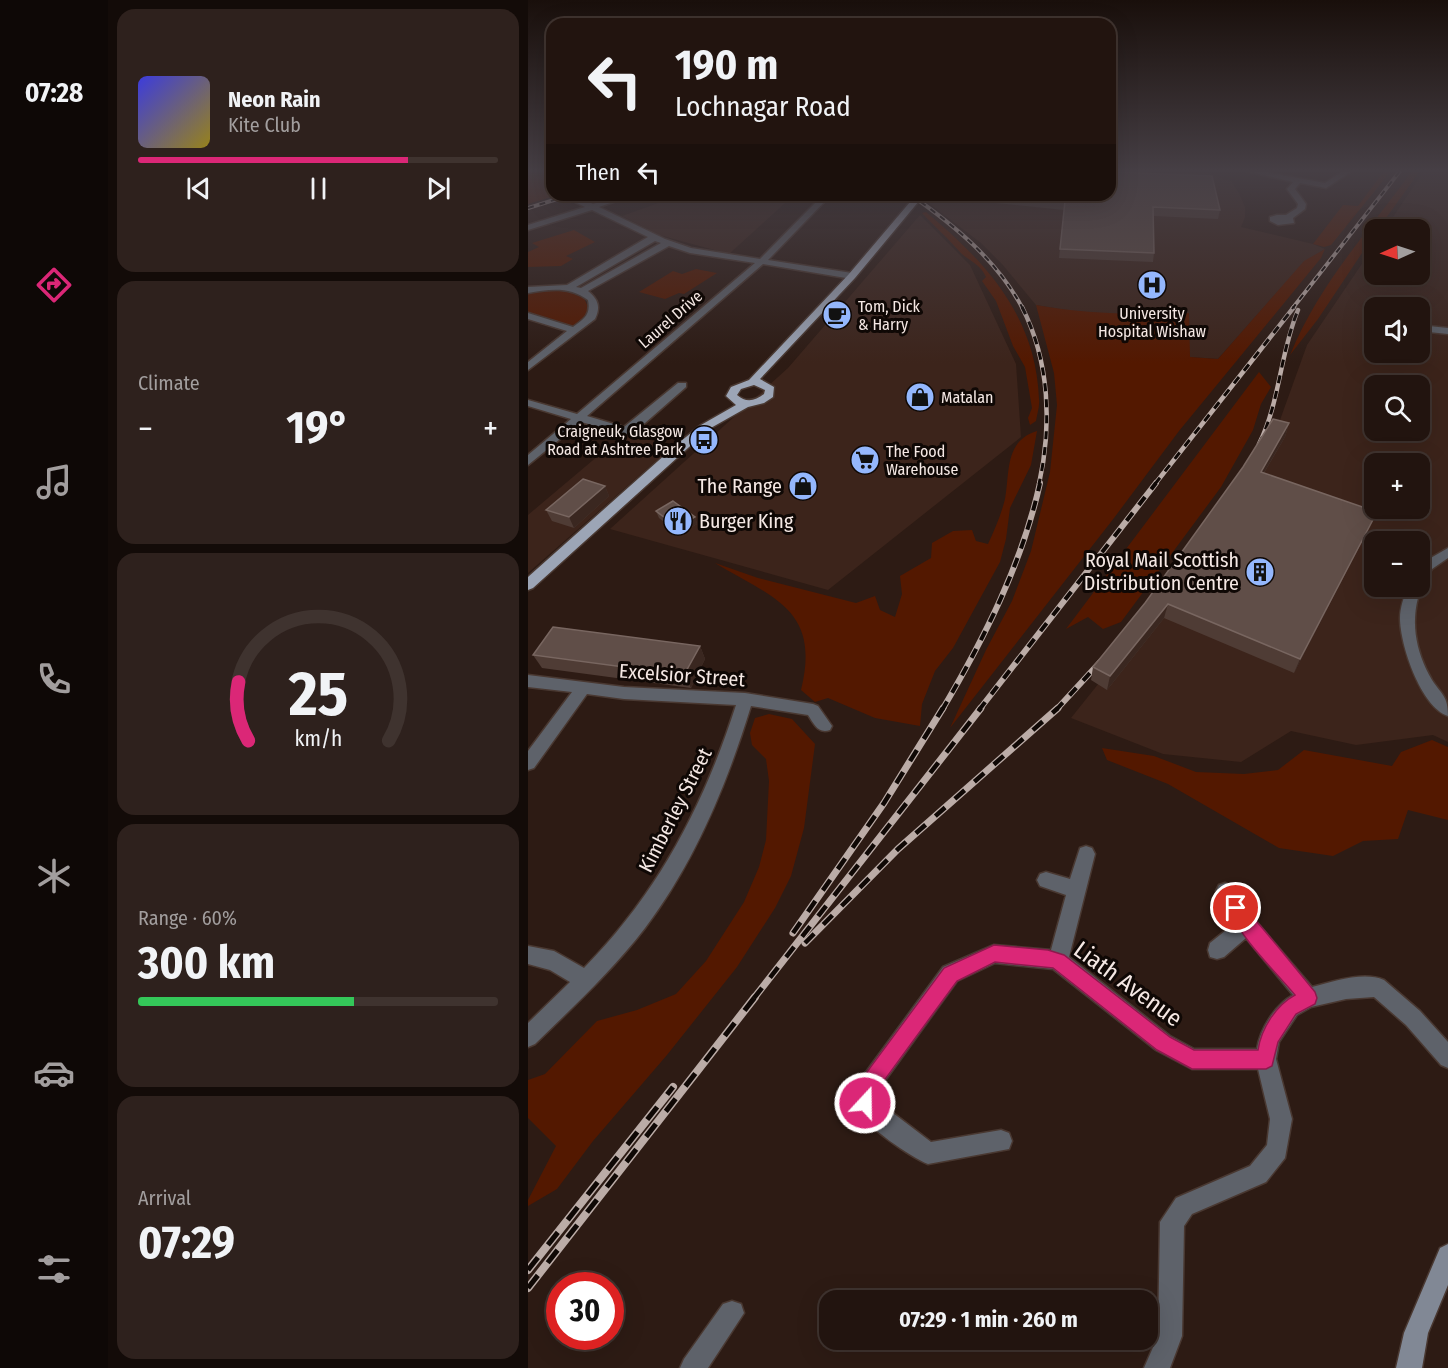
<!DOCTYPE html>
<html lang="en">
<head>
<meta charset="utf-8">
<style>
	body { margin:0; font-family:"Fira Sans Condensed",sans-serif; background:#2e211d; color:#f1f3f6; height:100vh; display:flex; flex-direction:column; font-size:22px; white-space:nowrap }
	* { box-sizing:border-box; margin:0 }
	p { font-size:20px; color:#a29e9e }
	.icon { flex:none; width:33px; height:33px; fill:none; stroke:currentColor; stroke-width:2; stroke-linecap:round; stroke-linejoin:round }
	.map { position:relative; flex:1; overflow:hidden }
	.sheet { display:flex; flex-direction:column; gap:9px; padding:9px; background:#130b08; width:420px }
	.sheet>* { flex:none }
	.top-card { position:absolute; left:18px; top:18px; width:570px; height:183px; border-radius:18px; box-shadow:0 6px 24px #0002,0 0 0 2px #3f332f; background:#22140f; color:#f1f3f6; overflow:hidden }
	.needle { width:39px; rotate:267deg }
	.buttons { position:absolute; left:836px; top:219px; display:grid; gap:12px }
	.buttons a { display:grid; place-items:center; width:66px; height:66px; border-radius:12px; background:#22140f; box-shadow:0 6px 24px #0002,0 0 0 2px #3f332f; font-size:30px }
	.speed { position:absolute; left:18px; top:1272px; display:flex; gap:12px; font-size:30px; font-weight:700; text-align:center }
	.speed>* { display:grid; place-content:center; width:78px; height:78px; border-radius:50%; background:#22140f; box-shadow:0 6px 24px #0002,0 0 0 2px #3f332f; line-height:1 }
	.speed .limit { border:9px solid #d22; background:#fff; color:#111 }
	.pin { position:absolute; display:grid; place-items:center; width:51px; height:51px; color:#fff; margin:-26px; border:3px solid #fff; border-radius:50%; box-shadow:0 2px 6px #0007 }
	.me { position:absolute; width:66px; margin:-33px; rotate:21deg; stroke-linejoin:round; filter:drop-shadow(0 0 4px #0008) }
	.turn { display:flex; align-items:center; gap:21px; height:126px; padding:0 30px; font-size:27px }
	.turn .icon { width:78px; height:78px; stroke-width:2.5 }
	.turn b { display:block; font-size:42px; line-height:51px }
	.then { display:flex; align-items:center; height:57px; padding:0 30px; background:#0003; gap:12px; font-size:22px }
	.big { font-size:45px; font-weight:700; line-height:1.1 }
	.sheet .card { flex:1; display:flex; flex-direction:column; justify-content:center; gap:9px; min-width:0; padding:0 21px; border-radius:18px; background:#2e211d }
	.sheet .dial { align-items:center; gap:0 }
	.dial svg { height:156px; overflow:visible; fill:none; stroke:#3f332f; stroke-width:7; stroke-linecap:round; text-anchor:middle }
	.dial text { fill:#f1f3f6; stroke:none }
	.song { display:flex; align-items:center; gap:18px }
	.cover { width:72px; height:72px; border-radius:9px; background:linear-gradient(135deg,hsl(240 70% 55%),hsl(50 70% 35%)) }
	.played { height:6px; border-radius:3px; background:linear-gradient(90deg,#db2777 75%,#3f332f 75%) }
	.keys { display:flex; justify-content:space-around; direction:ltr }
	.heat { display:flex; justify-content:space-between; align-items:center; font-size:33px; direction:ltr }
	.charge { height:9px; border-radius:4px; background:linear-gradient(90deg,#34c759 60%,#3f332f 0) }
	.trip { position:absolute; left:291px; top:1290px; width:339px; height:60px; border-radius:18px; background:#22140f; box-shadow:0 6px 24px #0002,0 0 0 2px #3f332f; font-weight:700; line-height:60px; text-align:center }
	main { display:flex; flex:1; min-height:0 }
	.tabs { display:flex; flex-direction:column; width:108px; justify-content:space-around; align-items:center; background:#0e0806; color:#a29e9e }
	.tabs .icon { width:42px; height:42px }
	.tabs .selected { color:#db2777 }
	.tabs b { font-size:27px; color:#f1f3f6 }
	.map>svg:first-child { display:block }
	.built { fill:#3c241b; fill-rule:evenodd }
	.green { fill:#531800 }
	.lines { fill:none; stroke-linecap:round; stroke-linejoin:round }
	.street-casing { stroke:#493831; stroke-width:3 }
	.secondary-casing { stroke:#493831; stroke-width:3 }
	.primary-casing { stroke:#493831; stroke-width:3 }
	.street { fill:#5e626a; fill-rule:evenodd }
	.secondary { fill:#818895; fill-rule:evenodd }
	.primary { fill:#9ca5b6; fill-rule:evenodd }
	.rail-far4-casing { stroke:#bbaca7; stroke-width:4 }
	.rail-far3-casing { stroke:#bbaca7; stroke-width:4.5 }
	.rail-far2-casing { stroke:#bbaca7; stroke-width:6 }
	.rail-far1-casing { stroke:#bbaca7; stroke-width:7 }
	.rail-casing { stroke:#bbaca7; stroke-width:8 }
	.rail-far4 { stroke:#0f0805; stroke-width:2; stroke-dasharray:6; stroke-linecap:butt }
	.rail-far3 { stroke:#0f0805; stroke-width:3; stroke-dasharray:8; stroke-linecap:butt }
	.rail-far2 { stroke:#0f0805; stroke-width:4; stroke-dasharray:10; stroke-linecap:butt }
	.rail-far1 { stroke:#0f0805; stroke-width:4.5; stroke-dasharray:13; stroke-linecap:butt }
	.rail { stroke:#0f0805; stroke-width:5; stroke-dasharray:16; stroke-linecap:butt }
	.wall { fill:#4f3c35 }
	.shaded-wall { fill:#3a2720 }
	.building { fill:#604e48; stroke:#786660; stroke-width:1.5 }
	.route { fill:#db2777; stroke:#8e194d; stroke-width:1.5 }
	.labels { text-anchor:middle; stroke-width:6; stroke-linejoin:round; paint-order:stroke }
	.far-poi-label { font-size:16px; fill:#f5e8e4; stroke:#0f0805; text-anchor:start }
	.far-street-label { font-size:16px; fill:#f5e8e4; stroke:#0f0805 }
	.poi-label { font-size:20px; fill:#f5e8e4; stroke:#0f0805; text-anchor:end }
	.street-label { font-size:20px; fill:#f5e8e4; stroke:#0f0805 }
	.near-street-label { font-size:24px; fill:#f5e8e4; stroke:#0f0805 }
</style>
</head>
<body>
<main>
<nav class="tabs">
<b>07:28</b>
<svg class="icon selected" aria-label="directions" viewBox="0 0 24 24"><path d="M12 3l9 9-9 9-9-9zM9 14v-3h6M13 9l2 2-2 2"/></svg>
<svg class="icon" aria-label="music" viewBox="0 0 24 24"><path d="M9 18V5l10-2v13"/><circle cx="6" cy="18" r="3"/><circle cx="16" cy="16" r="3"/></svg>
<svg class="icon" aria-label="phone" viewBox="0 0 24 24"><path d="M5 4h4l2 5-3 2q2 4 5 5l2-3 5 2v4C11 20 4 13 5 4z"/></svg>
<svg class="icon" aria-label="climate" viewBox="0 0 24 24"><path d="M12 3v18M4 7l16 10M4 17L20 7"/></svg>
<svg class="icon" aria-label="car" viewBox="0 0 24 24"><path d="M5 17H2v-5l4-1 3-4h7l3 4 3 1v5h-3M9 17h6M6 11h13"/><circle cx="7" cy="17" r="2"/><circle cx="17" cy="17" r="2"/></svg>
<svg class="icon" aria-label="filters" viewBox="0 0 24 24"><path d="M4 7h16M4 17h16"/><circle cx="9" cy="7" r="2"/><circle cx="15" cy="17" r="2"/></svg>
</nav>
<section class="sheet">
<div class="card">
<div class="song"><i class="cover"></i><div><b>Neon Rain</b><p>Kite Club</p></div></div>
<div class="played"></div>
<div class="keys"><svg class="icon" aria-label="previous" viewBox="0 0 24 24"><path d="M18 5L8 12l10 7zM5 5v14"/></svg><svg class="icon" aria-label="pause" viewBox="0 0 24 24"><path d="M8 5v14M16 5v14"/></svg><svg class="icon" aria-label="next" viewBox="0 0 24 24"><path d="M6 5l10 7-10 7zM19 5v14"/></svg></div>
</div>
<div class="card"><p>Climate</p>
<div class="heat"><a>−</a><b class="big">19°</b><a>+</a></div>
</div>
<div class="card dial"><svg viewBox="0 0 100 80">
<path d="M14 69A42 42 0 1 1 86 69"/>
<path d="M14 69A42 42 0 0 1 9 39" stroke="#db2777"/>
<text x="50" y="56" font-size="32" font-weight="700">25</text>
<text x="50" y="72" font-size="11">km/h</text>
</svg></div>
<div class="card"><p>Range · 60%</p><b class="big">300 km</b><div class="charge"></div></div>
<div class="card"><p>Arrival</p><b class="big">07:29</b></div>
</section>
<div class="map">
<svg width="920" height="1368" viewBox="0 0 920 1368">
	<rect width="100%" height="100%" fill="#2d1b14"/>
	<g class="built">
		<polygon points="582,171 677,171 697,180 703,181 711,193 717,207 717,217 713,227 785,244 797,249 776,262 690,359 661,357 661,313 595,315 544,311 508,305 474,264 453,243 398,201 403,195 582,195"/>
		<path d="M896,171H920V742L905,735L828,745L763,731L713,762L635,754L543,718L623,618L752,420L779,345L846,246V274H891V230L857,229ZM846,308H891V352H846ZM846,386H891V430H846ZM846,464H891V508H846ZM846,542H891V586H846Z"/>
		<polygon points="153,195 266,195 201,254 131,235 94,216"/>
		<polygon points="392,215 442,265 488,364 493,437 300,590 82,529 260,368"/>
		<polygon points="105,433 107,436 145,446 0,573 0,515 96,434"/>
	</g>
	<g class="green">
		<polygon points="0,171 24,171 24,195 30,195 0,204"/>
		<polygon points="856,171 863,171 803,245 796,247 785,244 815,205 830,206"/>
		<path d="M884,171H892L850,229L846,230V235L790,319L762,355C791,284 840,232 884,171Z"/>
		<path d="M398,212C458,262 508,316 511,399C512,406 509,414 508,421L502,425L500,418L504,408L497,367L485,346L468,301L454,281L458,277C452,263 440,261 431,251C419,237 406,226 394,213Z"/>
		<polygon points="46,230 67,242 38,256 45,259 33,266 0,267 0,252 11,247 4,243"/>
		<path d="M797,249L793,258L651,431L586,518L422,728L458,650L484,601L503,551L522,472L529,405L526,373L508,305C559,314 609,315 661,313L662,357L690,359L776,261Z"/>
		<polygon points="168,269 189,273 156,294 151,293 137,299 111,292 145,271 154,274"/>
		<path d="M23,289L39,291L56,298L61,309C59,315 56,322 49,325C40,330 11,317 0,314V292Z"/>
		<polygon points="731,372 743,387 733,404 725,430 693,487 593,622 575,629 560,617 538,629"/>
		<path d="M509,431L503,465L482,508L478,539L472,562L425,648L407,671L394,704L392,726L347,718L300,698L287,702L273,690C293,609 245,598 187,563L230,578L328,603L347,596L352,610L367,617L374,594L372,576L403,558L404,543L425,531L444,530L448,541L460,544C467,529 473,515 477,499C482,473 476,441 509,431Z"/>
		<polygon points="241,714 264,719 287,744 276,828 263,876 247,908 209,967 139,1055 65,1141 29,1189 0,1206 0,1200 28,1146 0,1118 0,1080 17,1074 69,1021 109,1010 148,994 178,961 216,902 231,867 238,840 241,781 238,759 224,745 222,733 227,718"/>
		<polygon points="904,740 920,747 920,820 880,810 870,839 835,841 805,856 751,848 640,784 579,760 574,748 626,756 668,772 716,774 750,770 776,750 864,766 873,752"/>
	</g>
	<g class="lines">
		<g class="street-casing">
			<g id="street">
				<polygon points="718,171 733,171 797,183 815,171 824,171 798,188 772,183 767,189 778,204 777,209 765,218 766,223 750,225 742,221 742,217 749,215 758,215 769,208 770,204 759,189 765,182"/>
				<path d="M93,195H105L71,207L137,239L163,248L232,259L295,195H303L240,260L324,273L328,276L324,279L235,264L59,416L96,427L150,383H158V387L117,423L98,434L53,422L0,465V455L43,419L0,406V400L49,414L227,263L162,253L141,246L60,291C70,299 73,307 67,319L0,370V362L39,331L0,319V313L45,327C56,319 63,315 60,300C42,286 21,289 0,293V287L39,285L120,237L64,210L0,230V225L57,207L45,201V197H51L65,204ZM127,241L133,243L53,288L48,287Z"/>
				<polygon points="891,325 920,328 920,334 891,331"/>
				<path d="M920,548V558L904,569L896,582L892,583L894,586C881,618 887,651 904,680C914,695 920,696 920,716C893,707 872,645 872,618C872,607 876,597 880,586H891V568L894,563Z"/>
				<path d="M0,675L96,687L217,693L285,704L290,706L304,726L302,730C290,734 286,724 280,715L223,706C199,784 167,862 117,928C85,970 45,1007 7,1044L0,1047V1023L42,982L22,970L0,964V946L26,951L56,968C130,893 176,805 208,705L96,699L59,694L6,768L0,770V751L44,692L0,687Z"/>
				<path d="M558,846L564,848L567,854L541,957L642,1036L666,1049H729C732,1029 747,1005 765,995L718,938L696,957L689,959L682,957L680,950L682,943L707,923L688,891L691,885L697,883L703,885L726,919L784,987C805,982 835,971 856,980L892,1011L920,1042V1068L913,1065L878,1025L846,997L818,999L783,1007L769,1015L751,1042L748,1059L764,1119L757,1158L738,1182L664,1214L656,1226L654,1336L642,1368H616L630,1336L632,1222L648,1198L722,1166L739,1145L742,1119L730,1069H664L628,1050L525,969L467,963L429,981L348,1093V1100L403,1142L473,1130L481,1133L484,1141L481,1149L400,1164C382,1157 338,1126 329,1110C325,1101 326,1091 330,1083L415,967L466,945L523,950L538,895L512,886L509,880L512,874L518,872L542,879L552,848Z"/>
				<polygon points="204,1301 213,1304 216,1313 180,1368 152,1368 156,1359 195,1304"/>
			</g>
		</g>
		<g class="secondary-casing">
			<polygon id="secondary" points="920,1244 920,1285 900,1333 894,1368 868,1368 876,1333 912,1248"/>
		</g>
		<g class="primary-casing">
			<path id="primary" d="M388,195H396L327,278L232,379L246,387L245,397L236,403L220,407L181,429L5,588L0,590V577L148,445L173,425L208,405L198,396L203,387L221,380L321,274ZM226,385L237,390L236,394C227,401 218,403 209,395L213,389Z"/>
		</g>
		<use href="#street" class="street"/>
		<use href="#secondary" class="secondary"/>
		<use href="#primary" class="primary"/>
		<g class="rail-far4-casing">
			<g id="rail-far4">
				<path d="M383,195C427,226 469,260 495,309"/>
				<polyline points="0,208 42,195"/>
				<polyline points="764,309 872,171"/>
			</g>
		</g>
		<g class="rail-far3-casing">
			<g id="rail-far3">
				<path d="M494,307C522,362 524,426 511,484"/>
				<path d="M731,444C752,402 752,353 770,310"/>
				<polyline points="627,484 766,307"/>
			</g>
		</g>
		<g class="rail-far2-casing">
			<g id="rail-far2">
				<path d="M414,710C456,639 494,564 512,483"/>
				<polyline points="451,710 628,483"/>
				<polyline points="528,710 574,660"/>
			</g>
		</g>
		<g class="rail-far1-casing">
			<g id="rail-far1">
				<polyline points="265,933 356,803 415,708"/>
				<polyline points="277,943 370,849 530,708"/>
				<polyline points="226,998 453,708"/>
			</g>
		</g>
		<g class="rail-casing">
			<g id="rail">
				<polyline points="0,1270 145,1087"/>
				<polyline points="0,1288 227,997"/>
			</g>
		</g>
		<use href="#rail-far4" class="rail-far4"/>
		<use href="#rail-far3" class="rail-far3"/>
		<use href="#rail-far2" class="rail-far2"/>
		<use href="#rail-far1" class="rail-far1"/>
		<use href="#rail" class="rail"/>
	</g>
	<g class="wall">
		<polygon points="438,195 582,195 692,210 690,219 626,216 626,253 625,262 531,258 536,210 438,200"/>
		<polygon points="761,423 757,437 736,473 842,526 766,673 636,618 579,690 563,680 565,667"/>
		<polygon points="77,486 81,496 46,528 24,521 18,510"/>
		<polygon points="128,511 167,517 169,524 152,534 131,518"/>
		<polygon points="172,646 177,659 163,688 14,668 5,655"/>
	</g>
	<g class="shaded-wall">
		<polygon points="761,423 757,437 728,486 733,472"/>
		<polygon points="77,486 81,496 46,528 41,517"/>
		<polygon points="849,512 842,526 766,673 772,659"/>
		<polygon points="167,517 169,524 152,534 149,527"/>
		<polygon points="640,604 636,618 579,690 582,676"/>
		<polygon points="172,646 177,659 163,688 156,675"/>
	</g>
	<g class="building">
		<polygon points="582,172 684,176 692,210 625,207 626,253 532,249 537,201 476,195 582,195"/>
		<polygon points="745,419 761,423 733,472 849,512 772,659 640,604 582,676 565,667 617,603 715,467"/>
		<polygon points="55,479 77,486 41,517 18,510"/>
		<polygon points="145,501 167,517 149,527 128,511"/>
		<polygon points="25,627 172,646 156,675 5,655"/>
	</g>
	<linearGradient id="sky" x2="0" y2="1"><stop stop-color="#190f0b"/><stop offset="0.47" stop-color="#463f45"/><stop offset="1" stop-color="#463f45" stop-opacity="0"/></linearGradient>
	<rect width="920" height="363" fill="url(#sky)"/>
	<path class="route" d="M708,900C716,903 776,979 787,992L789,998L787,1004L768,1014L750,1042L744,1066L738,1069H664L629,1050L525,968L467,962L429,981L347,1093L344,1110L337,1113L330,1110L327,1103L330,1084L416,968L466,945L520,950L536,955L642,1037L666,1050H730C733,1029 748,1005 767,995C744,968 714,940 700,908L703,902Z"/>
	<defs>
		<g id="hospital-disc" transform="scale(1.5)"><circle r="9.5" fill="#94b7fd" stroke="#0f0805"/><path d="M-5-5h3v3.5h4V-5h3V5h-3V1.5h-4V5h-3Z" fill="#111"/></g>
		<g id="cafe-disc" transform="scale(1.5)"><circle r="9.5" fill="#94b7fd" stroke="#0f0805"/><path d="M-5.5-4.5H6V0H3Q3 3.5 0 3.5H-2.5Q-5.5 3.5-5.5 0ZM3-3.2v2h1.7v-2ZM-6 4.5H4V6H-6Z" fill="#111"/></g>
		<g id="shop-disc" transform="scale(1.5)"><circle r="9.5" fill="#94b7fd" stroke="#0f0805"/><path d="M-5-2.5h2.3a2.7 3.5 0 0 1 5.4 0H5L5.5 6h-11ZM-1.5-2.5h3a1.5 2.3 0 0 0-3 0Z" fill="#111"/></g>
		<g id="bus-disc" transform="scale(1.5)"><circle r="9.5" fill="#94b7fd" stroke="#0f0805"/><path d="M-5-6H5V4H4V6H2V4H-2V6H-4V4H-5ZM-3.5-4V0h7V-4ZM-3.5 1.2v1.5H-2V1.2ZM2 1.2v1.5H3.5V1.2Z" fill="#111"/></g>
		<g id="supermarket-disc" transform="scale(1.5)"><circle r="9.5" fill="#94b7fd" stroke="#0f0805"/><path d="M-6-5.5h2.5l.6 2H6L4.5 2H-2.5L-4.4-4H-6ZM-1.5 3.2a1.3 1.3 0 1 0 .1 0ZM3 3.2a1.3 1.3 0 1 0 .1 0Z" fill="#111"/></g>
		<g id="restaurant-disc" transform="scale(1.5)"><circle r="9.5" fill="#94b7fd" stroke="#0f0805"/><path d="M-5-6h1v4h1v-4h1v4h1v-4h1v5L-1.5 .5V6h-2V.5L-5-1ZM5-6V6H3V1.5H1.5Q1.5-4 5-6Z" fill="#111"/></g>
		<g id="building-disc" transform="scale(1.5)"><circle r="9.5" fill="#94b7fd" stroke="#0f0805"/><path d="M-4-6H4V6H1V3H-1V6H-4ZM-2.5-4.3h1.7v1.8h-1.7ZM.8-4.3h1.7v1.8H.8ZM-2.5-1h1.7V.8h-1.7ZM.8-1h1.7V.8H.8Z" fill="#111"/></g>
	</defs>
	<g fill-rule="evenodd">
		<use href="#hospital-disc" x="624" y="285"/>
		<use href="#cafe-disc" x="309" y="315"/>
		<use href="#shop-disc" x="392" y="397"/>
		<use href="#bus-disc" x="176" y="440"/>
		<use href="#supermarket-disc" x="337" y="460"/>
		<use href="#shop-disc" x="275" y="486"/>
		<use href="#restaurant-disc" x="150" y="521"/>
		<use href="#building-disc" x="732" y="572"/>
	</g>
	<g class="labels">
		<g class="far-poi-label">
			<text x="330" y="312">Tom, Dick<tspan x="330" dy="18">&amp; Harry</tspan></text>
			<text x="624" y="319" text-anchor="middle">University<tspan x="624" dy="18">Hospital Wishaw</tspan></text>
			<text x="413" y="403">Matalan</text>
			<text x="155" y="437" text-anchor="end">Craigneuk, Glasgow<tspan x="155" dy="18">Road at Ashtree Park</tspan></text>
			<text x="358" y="457">The Food<tspan x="358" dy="18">Warehouse</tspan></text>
		</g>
		<g class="far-street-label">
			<text transform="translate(142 319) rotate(-41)" y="6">Laurel Drive</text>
		</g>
		<g class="poi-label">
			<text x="254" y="493">The Range</text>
			<text x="171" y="528" text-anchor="start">Burger King</text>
			<text x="711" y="567">Royal Mail Scottish<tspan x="711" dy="23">Distribution Centre</tspan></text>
		</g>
		<g class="street-label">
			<text transform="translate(154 675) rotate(4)" y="7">Excelsior Street</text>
			<text transform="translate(147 810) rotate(-63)" y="7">Kimberley Street</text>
		</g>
		<g class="near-street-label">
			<text transform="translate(600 984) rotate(36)" y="8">Liath Avenue</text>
		</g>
	</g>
</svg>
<div class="buttons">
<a><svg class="needle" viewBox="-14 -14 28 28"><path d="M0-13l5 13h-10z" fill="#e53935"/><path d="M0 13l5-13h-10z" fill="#a29e9e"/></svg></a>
<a><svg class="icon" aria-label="sound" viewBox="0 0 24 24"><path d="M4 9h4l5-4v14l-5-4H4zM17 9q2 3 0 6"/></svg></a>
<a><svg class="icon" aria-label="search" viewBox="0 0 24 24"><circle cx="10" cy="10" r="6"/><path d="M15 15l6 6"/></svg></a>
<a>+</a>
<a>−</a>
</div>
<div class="speed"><div class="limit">30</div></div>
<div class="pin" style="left:708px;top:908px;background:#d93025"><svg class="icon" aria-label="arrive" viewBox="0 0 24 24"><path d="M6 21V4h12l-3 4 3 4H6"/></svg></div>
<svg class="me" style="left:337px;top:1103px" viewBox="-20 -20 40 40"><circle r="17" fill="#db2777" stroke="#fff" stroke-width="3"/><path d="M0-11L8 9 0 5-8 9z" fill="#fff"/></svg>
<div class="trip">07:29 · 1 min · 260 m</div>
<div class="top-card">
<div class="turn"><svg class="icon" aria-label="left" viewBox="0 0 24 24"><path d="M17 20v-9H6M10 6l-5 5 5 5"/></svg><div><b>190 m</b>Lochnagar Road</div></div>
<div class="then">Then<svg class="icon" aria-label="left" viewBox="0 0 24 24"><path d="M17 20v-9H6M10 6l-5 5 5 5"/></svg></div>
</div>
</div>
</main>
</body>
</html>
